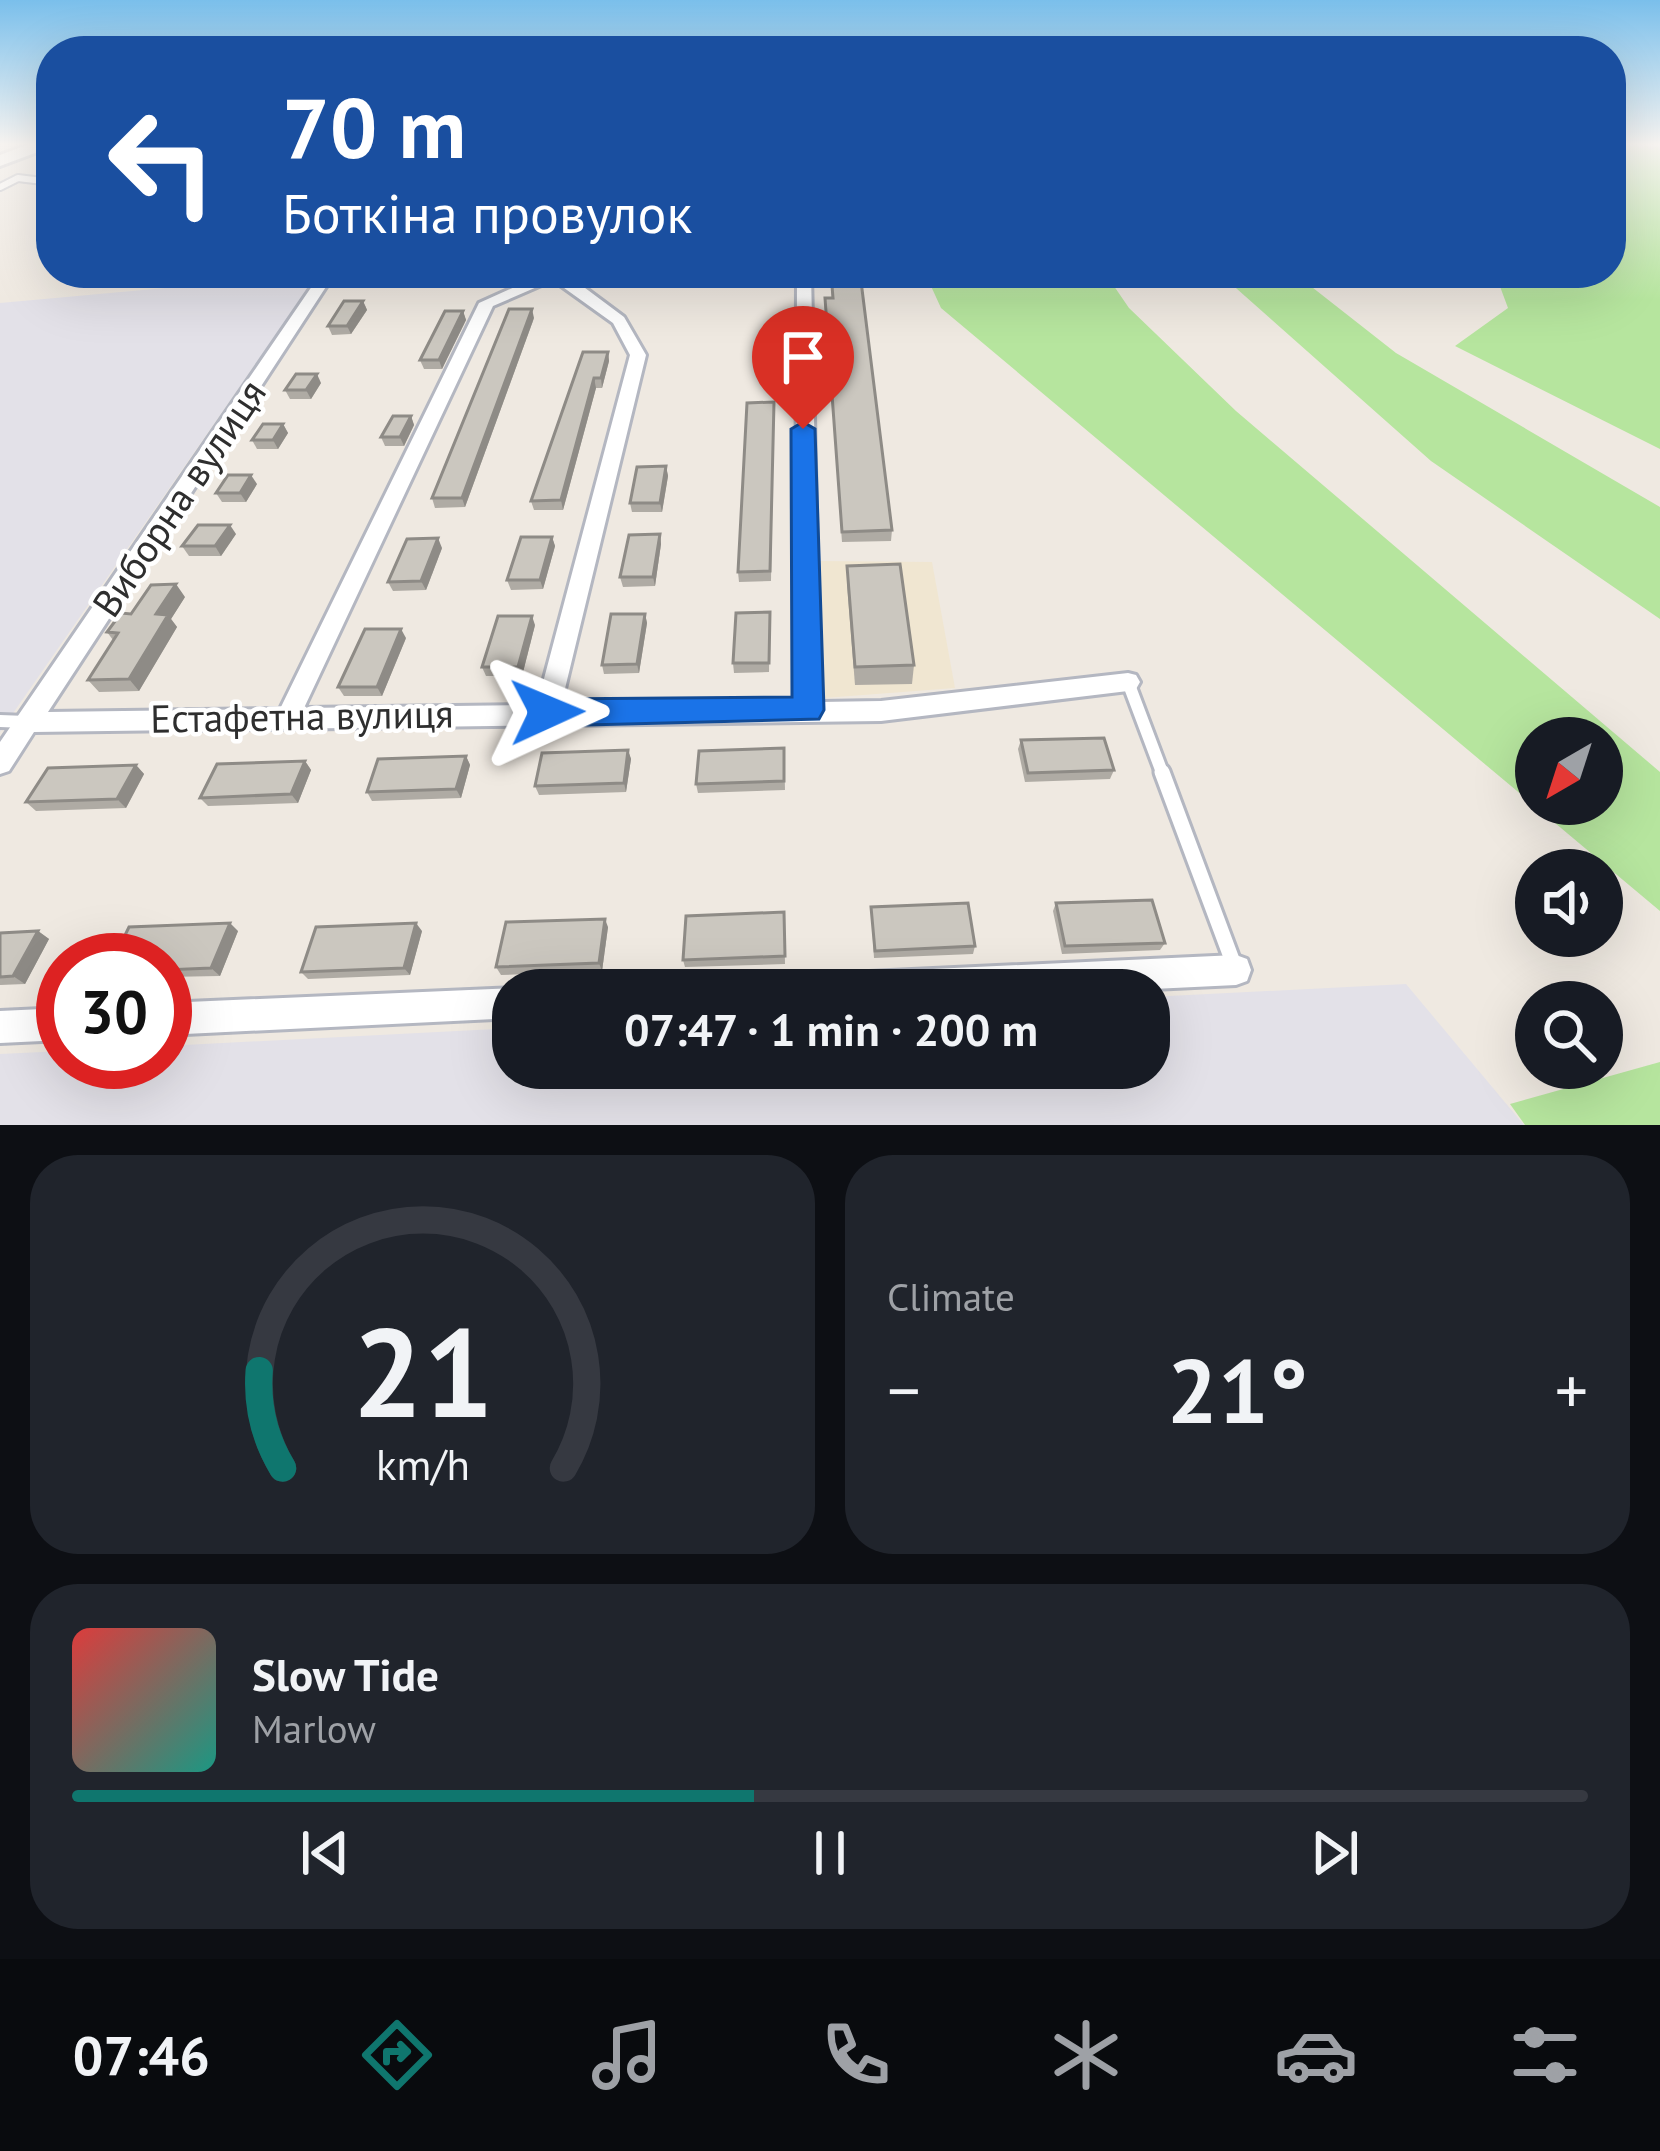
<!DOCTYPE html>
<html lang="en">
<head>
<meta charset="utf-8">
<style>
	body { margin:0; font-family:"PT Sans",sans-serif; background:#20242c; color:#f1f3f6; height:100vh; display:flex; flex-direction:column; font-size:45px; white-space:nowrap }
	* { box-sizing:border-box; margin:0 }
	p { font-size:39px; color:#9ea1a6 }
	.icon { flex:none; width:66px; height:66px; fill:none; stroke:currentColor; stroke-width:2; stroke-linecap:round; stroke-linejoin:round }
	.map { position:relative; height:1125px; overflow:hidden }
	.side { display:flex; flex-direction:column; gap:30px; padding:30px; background:#0d0f14; flex:1 }
	.side>* { flex:none }
	.top-card { position:absolute; left:36px; top:36px; width:1590px; height:252px; border-radius:48px; box-shadow:0 12px 48px #0002; background:#1a4fa0; color:#fff; overflow:hidden }
	.needle { width:78px; rotate:219deg }
	.buttons { position:absolute; left:1515px; top:717px; display:grid; gap:24px }
	.buttons a { display:grid; place-items:center; width:108px; height:108px; border-radius:50%; background:#171b24; box-shadow:0 12px 48px #0002; font-size:60px }
	.speed { position:absolute; left:36px; top:933px; display:flex; gap:24px; font-size:60px; font-weight:700; text-align:center }
	.speed>* { display:grid; place-content:center; width:156px; height:156px; border-radius:50%; background:#171b24; box-shadow:0 12px 48px #0002; line-height:1 }
	.speed .limit { border:18px solid #d22; background:#fff; color:#111 }
	.pin { position:absolute; display:grid; place-items:center; width:102px; height:102px; color:#fff; margin:-123px -51px; border-radius:50% 50% 50% 0; rotate:-45deg; box-shadow:0 0 12px #0007 }
	.pin .icon { rotate:45deg }
	.me { position:absolute; width:132px; margin:-66px; rotate:89deg; stroke-linejoin:round; filter:drop-shadow(0 0 9px #0008) }
	.turn { display:flex; align-items:center; gap:42px; height:252px; padding:0 48px; font-size:54px }
	.turn .icon { width:156px; height:156px; stroke-width:2.5 }
	.turn b { display:block; font-size:84px; line-height:102px }
	.big { font-size:90px; font-weight:800; line-height:1.1 }
	.side .widget { flex:1; display:flex; flex-direction:column; justify-content:center; gap:18px; min-width:0; padding:0 42px; border-radius:48px; background:#20242c }
	.side .dial { align-items:center; gap:0 }
	.dial svg { height:312px; overflow:visible; fill:none; stroke:#363941; stroke-width:7; stroke-linecap:round; text-anchor:middle }
	.dial text { fill:#f1f3f6; stroke:none }
	.song { display:flex; align-items:center; gap:36px }
	.cover { width:144px; height:144px; border-radius:18px; background:linear-gradient(135deg,hsl(0 70% 55%),hsl(170 70% 35%)) }
	.played { height:12px; border-radius:6px; background:linear-gradient(90deg,#0f766e 45%,#363941 45%) }
	.keys { display:flex; justify-content:space-around; direction:ltr }
	.heat { display:flex; justify-content:space-between; align-items:center; font-size:66px; direction:ltr }
	.side .tiles { flex:1; display:grid; gap:30px; grid-template-columns:1fr 1fr }
	.widget:last-child { grid-column:span 2 }
	.trip { position:absolute; left:492px; top:969px; width:678px; height:120px; border-radius:48px; background:#171b24; box-shadow:0 12px 48px #0002; font-weight:800; line-height:120px; text-align:center }
	.tabs { display:flex; height:192px; justify-content:space-around; align-items:center; background:#090b0e; color:#9ea1a6 }
	.tabs .icon { width:84px; height:84px }
	.tabs .active { color:#0f766e }
	.tabs b { font-size:54px; color:#f1f3f6 }
	.map>svg:first-child { display:block }
	.industrial { fill:#e3e1e8 }
	.education { fill:#f0e6d1 }
	.green { fill:#b6e59e; fill-rule:evenodd }
	.lines { fill:none; stroke-linecap:round; stroke-linejoin:round }
	.service-far2-casing { stroke:#b4b7c1; stroke-width:10 }
	.service-far1-casing { stroke:#b4b7c1; stroke-width:18 }
	.service-casing { stroke:#b4b7c1; stroke-width:21 }
	.minor-casing { stroke:#b4b7c1; stroke-width:6 }
	.secondary-casing { stroke:#b4b7c1; stroke-width:6 }
	.path { stroke:#c9c9c9; stroke-width:3; stroke-dasharray:6 4.5; stroke-linecap:butt }
	.service-far2 { stroke:#fff; stroke-width:6 }
	.service-far1 { stroke:#fff; stroke-width:12 }
	.service { stroke:#fff; stroke-width:15 }
	.minor { fill:#fff; fill-rule:evenodd }
	.secondary { fill:#fff; fill-rule:evenodd }
	.wall { fill:#afaba4 }
	.shaded-wall { fill:#8e8b86 }
	.building { fill:#cbc7bf; stroke:#8e8b86; stroke-width:3 }
	.route { fill:#1a73e8; stroke:#114b97; stroke-width:3 }
	.labels { text-anchor:middle; stroke-width:9; stroke-linejoin:round; paint-order:stroke }
	.street-label { font-size:39px; fill:#2e2e2e; stroke:#fff }
</style>
</head>
<body>
<div class="map">
<svg width="1660" height="1125" viewBox="0 0 1660 1125">
	<rect width="100%" height="100%" fill="#efe9e1"/>
	<g class="industrial">
		<polygon points="318,274 0,732 0,303"/>
		<polygon points="1406,984 1524,1125 0,1125 0,1054 63,1051 63,1062 165,1062 165,1046 513,1028 513,1068 1149,1068 1149,997"/>
	</g>
	<polygon class="education" points="818,561 932,562 955,688 824,698"/>
	<g class="green">
		<polygon points="1611,143 1660,147 1660,449 1455,346 1508,308 1495,273 1611,273"/>
		<path d="M925,273H1105L1129,308L1236,411L1660,772V911L941,308ZM1536,738H1602V804H1536Z"/>
		<polygon points="1219,273 1294,273 1396,353 1660,507 1660,619 1431,461"/>
		<polygon points="1660,1062 1660,1125 1525,1125 1510,1104"/>
	</g>
	<g class="lines">
		<g class="service-far2-casing">
			<polyline id="service-far2" points="0,187 18,178 51,182"/>
		</g>
		<g class="service-far1-casing">
			<g id="service-far1">
				<polyline points="1128,682 1163,775"/>
				<polyline points="0,721 26,722"/>
			</g>
		</g>
		<g class="service-casing">
			<polyline id="service" points="1162,772 1234,965"/>
		</g>
		<g class="minor-casing">
			<g id="minor">
				<path d="M321,273H335L48,712L280,709L479,303L546,273H565L624,317L646,355L561,705L796,702L797,273H811L820,702L881,701L1128,673L1136,675L1140,682L1136,689L1128,691L881,721L34,732L9,771L0,774V742ZM553,280L613,323L630,355L537,705L304,708L493,306Z"/>
				<polygon points="1236,955 1247,959 1251,970 1247,981 1236,985 1132,990 790,990 794,979 805,975"/>
				<polygon points="513,988 519,990 513,990 513,1018 165,1035 165,1003"/>
				<polygon points="63,1008 63,1040 0,1043 0,1011"/>
			</g>
		</g>
		<g class="secondary-casing">
			<polygon id="secondary" points="32,143 51,143 51,147 0,166 0,155"/>
		</g>
		<polyline class="path" points="1617,143 1660,149"/>
		<use href="#service-far2" class="service-far2"/>
		<use href="#service-far1" class="service-far1"/>
		<use href="#service" class="service"/>
		<use href="#minor" class="minor"/>
		<use href="#secondary" class="secondary"/>
	</g>
	<g class="wall">
		<polygon points="830,273 860,273 892,530 891,541 842,542 825,308 832,298"/>
		<polygon points="363,301 367,310 351,334 332,335 328,326"/>
		<polygon points="463,311 466,320 442,369 424,369 420,360"/>
		<polygon points="534,318 465,507 435,508 432,498"/>
		<polygon points="608,352 609,361 602,388 596,388 563,510 534,510 531,501"/>
		<polygon points="321,383 311,399 290,399 285,390"/>
		<polygon points="774,402 771,581 739,582 738,572"/>
		<polygon points="411,416 414,425 404,446 385,446 381,437"/>
		<polygon points="283,424 288,433 278,449 257,449 252,440"/>
		<polygon points="666,466 668,476 662,512 632,512 630,503"/>
		<polygon points="257,484 246,502 222,502 216,493"/>
		<polygon points="236,534 221,556 189,556 182,546"/>
		<polygon points="660,534 661,544 655,586 623,587 620,577"/>
		<polygon points="552,537 555,546 543,589 511,590 507,580"/>
		<polygon points="442,548 426,590 393,591 388,582"/>
		<polygon points="847,566 914,665 912,684 855,685 847,584"/>
		<polygon points="185,597 171,619 177,627 139,691 99,692 88,680 113,640 107,632 131,614"/>
		<polygon points="770,612 769,672 734,673 733,663"/>
		<polygon points="645,614 647,623 639,673 604,674 602,665"/>
		<polygon points="535,625 522,676 486,676 482,667"/>
		<polygon points="406,638 382,696 344,696 338,687"/>
		<polygon points="1021,740 1114,770 1110,779 1025,782 1018,749"/>
		<polygon points="784,748 785,790 698,793 696,784"/>
		<polygon points="628,750 631,759 626,792 539,795 535,786"/>
		<polygon points="466,756 470,765 461,798 372,801 367,792"/>
		<polygon points="305,761 311,770 298,803 208,806 200,798"/>
		<polygon points="136,765 144,774 126,808 36,811 26,802"/>
		<polygon points="1056,903 1165,943 1160,950 1062,954 1053,911"/>
		<polygon points="871,907 975,946 973,954 874,958"/>
		<polygon points="784,912 785,964 685,967 683,960"/>
		<polygon points="608,927 602,971 501,975 496,967"/>
		<polygon points="38,931 49,939 25,984 0,985 0,933"/>
		<polygon points="238,931 220,976 165,977 165,960"/>
		<polygon points="422,931 410,975 308,979 301,972"/>
	</g>
	<g class="shaded-wall">
		<polygon points="363,301 367,310 351,334 347,326"/>
		<polygon points="532,309 534,318 465,507 462,498"/>
		<polygon points="463,311 466,320 442,369 439,360"/>
		<polygon points="608,352 609,361 602,388 601,378"/>
		<polygon points="317,374 321,383 311,399 306,390"/>
		<polygon points="594,378 596,388 563,510 561,500"/>
		<polygon points="411,416 414,425 404,446 400,437"/>
		<polygon points="283,424 288,433 278,449 273,440"/>
		<polygon points="666,466 668,476 662,512 660,503"/>
		<polygon points="251,475 257,484 246,502 240,493"/>
		<polygon points="230,525 236,534 221,556 215,546"/>
		<polygon points="660,534 661,544 655,586 653,577"/>
		<polygon points="552,537 555,546 543,589 540,580"/>
		<polygon points="438,538 442,548 426,590 421,581"/>
		<polygon points="176,584 185,597 171,619 177,627 139,691 129,679 156,614"/>
		<polygon points="645,614 647,623 639,673 637,664"/>
		<polygon points="532,616 535,625 522,676 518,667"/>
		<polygon points="401,629 406,638 382,696 377,687"/>
		<polygon points="628,750 631,759 626,792 624,783"/>
		<polygon points="466,756 470,765 461,798 456,789"/>
		<polygon points="305,761 311,770 298,803 291,794"/>
		<polygon points="136,765 144,774 126,808 117,799"/>
		<polygon points="605,919 608,927 602,971 599,963"/>
		<polygon points="230,923 238,931 220,976 211,968"/>
		<polygon points="416,923 422,931 410,975 404,968"/>
		<polygon points="38,931 49,939 25,984 13,976"/>
	</g>
	<g class="building">
		<polygon points="831,273 860,273 892,530 842,532 825,298 833,298"/>
		<polygon points="344,301 363,301 347,326 328,326"/>
		<polygon points="509,309 532,309 462,498 432,498"/>
		<polygon points="445,311 463,311 439,360 420,360"/>
		<polygon points="583,352 608,352 601,378 594,378 561,500 531,501"/>
		<polygon points="296,374 317,374 306,390 285,390"/>
		<polygon points="774,402 770,571 738,572 747,403"/>
		<polygon points="393,416 411,416 400,437 381,437"/>
		<polygon points="263,424 283,424 273,440 252,440"/>
		<polygon points="666,466 660,503 630,503 637,467"/>
		<polygon points="228,475 251,475 240,493 216,493"/>
		<polygon points="198,525 230,525 215,546 182,546"/>
		<polygon points="660,534 653,577 620,577 629,535"/>
		<polygon points="521,537 552,537 540,580 507,580"/>
		<polygon points="438,538 421,581 388,582 407,539"/>
		<polygon points="900,564 914,665 855,667 847,566"/>
		<polygon points="176,584 156,614 168,615 129,679 88,680 118,633 107,632 121,613 131,614 151,585"/>
		<polygon points="770,612 769,663 733,663 736,613"/>
		<polygon points="611,614 645,614 637,664 602,665"/>
		<polygon points="498,616 532,616 518,667 482,667"/>
		<polygon points="365,629 401,629 377,687 338,687"/>
		<polygon points="1104,738 1114,770 1028,773 1021,740"/>
		<polygon points="784,748 784,781 696,784 699,751"/>
		<polygon points="628,750 624,783 535,786 542,753"/>
		<polygon points="466,756 456,789 367,792 378,759"/>
		<polygon points="305,761 291,794 200,798 217,764"/>
		<polygon points="136,765 117,799 26,802 48,768"/>
		<polygon points="1152,900 1165,943 1065,946 1056,903"/>
		<polygon points="968,903 975,946 875,951 871,907"/>
		<polygon points="784,912 785,956 683,960 686,916"/>
		<polygon points="605,919 599,963 496,967 506,922"/>
		<polygon points="230,923 211,968 165,970 165,960 113,960 129,927"/>
		<polygon points="416,923 404,968 301,972 316,927"/>
		<polygon points="38,931 13,976 0,977 0,933"/>
	</g>
	<linearGradient id="sky" x2="0" y2="1"><stop stop-color="#7abfeb"/><stop offset="0.48" stop-color="#f8f5f2"/><stop offset="1" stop-color="#f8f5f2" stop-opacity="0"/></linearGradient>
	<rect width="1660" height="300" fill="url(#sky)"/>
	<polygon class="route" points="803,422 815,429 824,710 819,719 547,726 536,722 531,712 536,703 547,699 792,697 791,429"/>
	<g class="labels">
		<g class="street-label">
			<text transform="translate(179 498) rotate(-56)" y="14">Виборна вулиця</text>
			<text transform="translate(302 716) rotate(-1)" y="14">Естафетна вулиця</text>
		</g>
	</g>
</svg>
<div class="buttons">
<a><svg class="needle" viewBox="-14 -14 28 28"><path d="M0-13l5 13h-10z" fill="#e53935"/><path d="M0 13l5-13h-10z" fill="#9ea1a6"/></svg></a>
<a><svg class="icon" aria-label="sound" viewBox="0 0 24 24"><path d="M4 9h4l5-4v14l-5-4H4zM17 9q2 3 0 6"/></svg></a>
<a><svg class="icon" aria-label="search" viewBox="0 0 24 24"><circle cx="10" cy="10" r="6"/><path d="M15 15l6 6"/></svg></a>
</div>
<div class="speed"><div class="limit">30</div></div>
<div class="pin" style="left:803px;top:429px;background:#d93025"><svg class="icon" aria-label="arrive" viewBox="0 0 24 24"><path d="M6 21V4h12l-3 4 3 4H6"/></svg></div>
<svg class="me" style="left:547px;top:712px" viewBox="-20 -20 40 40"><path d="M0-17L14 15 0 8-14 15z" fill="#1a73e8" stroke="#fff" stroke-width="4"/></svg>
<div class="trip">07:47 · 1 min · 200 m</div>
<div class="top-card">
<div class="turn"><svg class="icon" aria-label="left" viewBox="0 0 24 24"><path d="M17 20v-9H6M10 6l-5 5 5 5"/></svg><div><b>70 m</b>Боткіна провулок</div></div>
</div>
</div>
<section class="side">
<div class="tiles">
<div class="widget dial"><svg viewBox="0 0 100 80">
<path d="M14 69A42 42 0 1 1 86 69"/>
<path d="M14 69A42 42 0 0 1 8 44" stroke="#0f766e"/>
<text x="50" y="56" font-size="32" font-weight="700">21</text>
<text x="50" y="72" font-size="11">km/h</text>
</svg></div>
<div class="widget"><p>Climate</p>
<div class="heat"><a>−</a><b class="big">21°</b><a>+</a></div>
</div>
<div class="widget">
<div class="song"><i class="cover"></i><div><b>Slow Tide</b><p>Marlow</p></div></div>
<div class="played"></div>
<div class="keys"><svg class="icon" aria-label="previous" viewBox="0 0 24 24"><path d="M18 5L8 12l10 7zM5 5v14"/></svg><svg class="icon" aria-label="pause" viewBox="0 0 24 24"><path d="M8 5v14M16 5v14"/></svg><svg class="icon" aria-label="next" viewBox="0 0 24 24"><path d="M6 5l10 7-10 7zM19 5v14"/></svg></div>
</div>
</div>
</section>
<nav class="tabs">
<b>07:46</b>
<svg class="icon active" aria-label="directions" viewBox="0 0 24 24"><path d="M12 3l9 9-9 9-9-9zM9 14v-3h6M13 9l2 2-2 2"/></svg>
<svg class="icon" aria-label="music" viewBox="0 0 24 24"><path d="M9 18V5l10-2v13"/><circle cx="6" cy="18" r="3"/><circle cx="16" cy="16" r="3"/></svg>
<svg class="icon" aria-label="phone" viewBox="0 0 24 24"><path d="M5 4h4l2 5-3 2q2 4 5 5l2-3 5 2v4C11 20 4 13 5 4z"/></svg>
<svg class="icon" aria-label="climate" viewBox="0 0 24 24"><path d="M12 3v18M4 7l16 10M4 17L20 7"/></svg>
<svg class="icon" aria-label="car" viewBox="0 0 24 24"><path d="M5 17H2v-5l4-1 3-4h7l3 4 3 1v5h-3M9 17h6M6 11h13"/><circle cx="7" cy="17" r="2"/><circle cx="17" cy="17" r="2"/></svg>
<svg class="icon" aria-label="filters" viewBox="0 0 24 24"><path d="M4 7h16M4 17h16"/><circle cx="9" cy="7" r="2"/><circle cx="15" cy="17" r="2"/></svg>
</nav>
</body>
</html>
